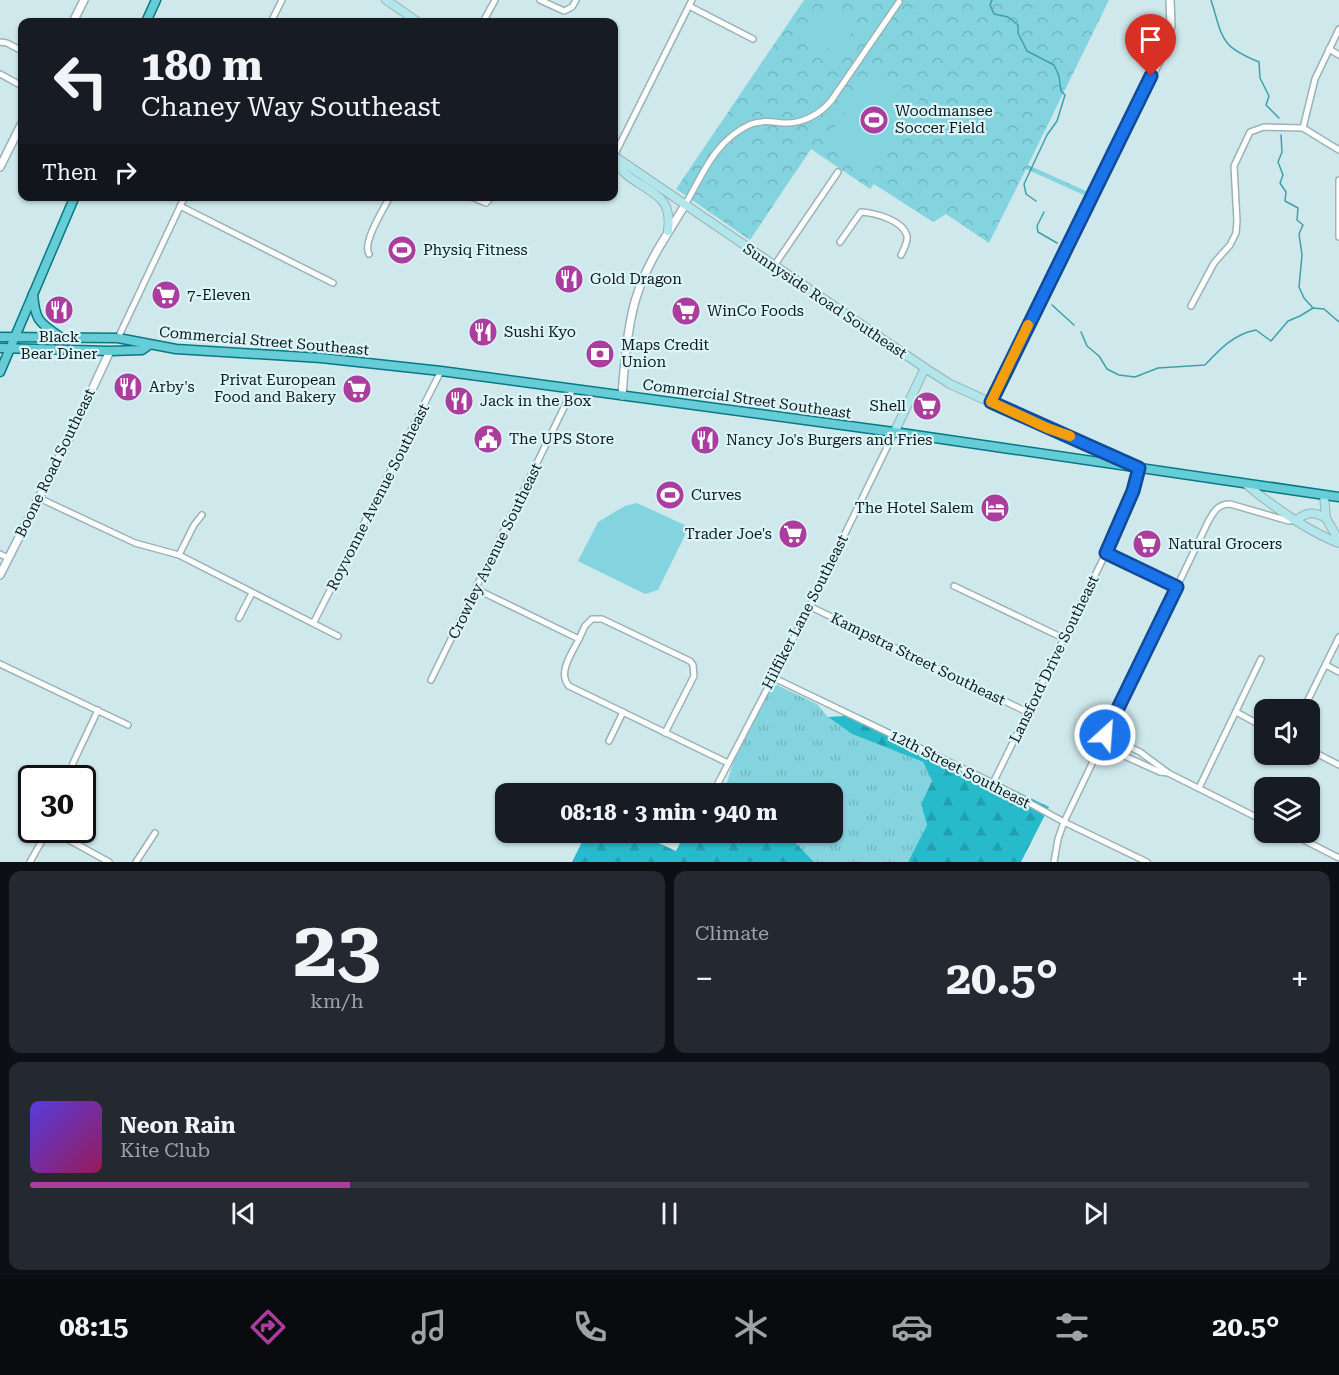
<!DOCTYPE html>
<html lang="en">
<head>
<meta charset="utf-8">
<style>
	body { margin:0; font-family:"Roboto Serif",serif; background:#242831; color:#f1f3f6; height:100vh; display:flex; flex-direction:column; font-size:22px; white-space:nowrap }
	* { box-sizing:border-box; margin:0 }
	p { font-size:20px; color:#9ea1a6 }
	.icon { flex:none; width:33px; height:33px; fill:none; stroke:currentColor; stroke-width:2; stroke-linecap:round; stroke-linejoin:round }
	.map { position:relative; height:862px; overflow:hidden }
	.side { display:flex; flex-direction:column; gap:9px; padding:9px; background:#0d0f14; flex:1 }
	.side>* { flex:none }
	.top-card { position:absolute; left:18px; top:18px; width:600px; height:183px; border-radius:12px; box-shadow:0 2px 4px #0004; background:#171b24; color:#f1f3f6; overflow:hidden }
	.tools { position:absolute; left:1254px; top:699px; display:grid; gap:12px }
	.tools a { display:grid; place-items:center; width:66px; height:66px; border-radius:12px; background:#171b24; box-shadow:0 2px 4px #0004; font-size:30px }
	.speed { position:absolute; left:18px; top:765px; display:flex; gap:12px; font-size:30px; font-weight:700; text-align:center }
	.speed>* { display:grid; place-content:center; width:78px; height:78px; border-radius:50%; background:#171b24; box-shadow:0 2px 4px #0004; line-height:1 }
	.speed .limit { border:3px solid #111; border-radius:9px; background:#fff; color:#111 }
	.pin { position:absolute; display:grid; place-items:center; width:51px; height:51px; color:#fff; margin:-62px -26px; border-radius:50% 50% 50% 0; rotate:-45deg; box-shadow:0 0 6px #0007 }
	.pin .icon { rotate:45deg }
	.me { position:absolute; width:66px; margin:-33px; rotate:26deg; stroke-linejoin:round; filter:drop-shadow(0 0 4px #0008) }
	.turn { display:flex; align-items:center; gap:21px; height:126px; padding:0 24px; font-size:27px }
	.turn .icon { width:78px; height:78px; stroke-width:2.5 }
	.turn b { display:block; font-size:42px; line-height:51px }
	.then { display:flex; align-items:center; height:57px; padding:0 24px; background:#0003; gap:12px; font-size:22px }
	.big { font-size:45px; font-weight:700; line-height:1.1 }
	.side .widget { flex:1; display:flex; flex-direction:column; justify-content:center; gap:9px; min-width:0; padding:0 21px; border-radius:12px; background:#242831 }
	.side .dial { align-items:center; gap:0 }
	.dial b { font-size:78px; line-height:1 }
	.song { display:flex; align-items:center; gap:18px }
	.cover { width:72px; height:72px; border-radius:9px; background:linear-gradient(135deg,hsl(250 70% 55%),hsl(330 70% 35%)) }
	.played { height:6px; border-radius:3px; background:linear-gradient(90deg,#aa3d9d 25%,#363941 25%) }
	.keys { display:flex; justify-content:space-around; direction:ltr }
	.heat { display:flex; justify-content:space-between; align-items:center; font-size:33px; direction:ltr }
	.side .tiles { flex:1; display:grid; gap:9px; grid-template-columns:1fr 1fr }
	.widget:last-child { grid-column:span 2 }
	.trip { position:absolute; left:495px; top:783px; width:348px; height:60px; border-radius:12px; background:#171b24; box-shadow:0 2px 4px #0004; font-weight:700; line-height:60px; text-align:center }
	.menu { display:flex; height:96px; justify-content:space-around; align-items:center; background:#090b0e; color:#9ea1a6 }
	.menu .icon { width:42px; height:42px }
	.menu .selected { color:#aa3d9d }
	.menu b { font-size:27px; color:#f1f3f6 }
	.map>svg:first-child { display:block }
	.grass { fill:url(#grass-tufts) }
	.forest { fill:url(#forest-firs) }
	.park { fill:url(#park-crowns) }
	.pitch { fill:#84d4df }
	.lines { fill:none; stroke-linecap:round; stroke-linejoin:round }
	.stream { stroke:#3fa0ac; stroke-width:1.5 }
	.minor-casing { stroke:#9ab3b6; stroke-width:8 }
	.tertiary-casing { stroke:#9ab3b6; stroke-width:10 }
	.secondary-casing { stroke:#9ab3b6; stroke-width:10 }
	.primary-casing { stroke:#067984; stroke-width:11 }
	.minor { stroke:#fff; stroke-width:5 }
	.tertiary { stroke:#fff; stroke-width:7 }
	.secondary { stroke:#b2e6eb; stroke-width:8 }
	.primary { stroke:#66cdd7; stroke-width:8 }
	.route-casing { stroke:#114b97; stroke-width:15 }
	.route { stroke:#1a73e8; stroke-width:10 }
	.slow { stroke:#f59e0b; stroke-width:10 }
	.labels { text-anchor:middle; stroke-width:4.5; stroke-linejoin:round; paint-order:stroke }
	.poi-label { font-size:15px; fill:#111a1b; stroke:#dbf5f9; text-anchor:start }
	.street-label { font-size:15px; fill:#111a1b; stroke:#dbf5f9 }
</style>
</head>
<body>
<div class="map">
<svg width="1339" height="862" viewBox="0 0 1339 862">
	<defs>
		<pattern id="grass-tufts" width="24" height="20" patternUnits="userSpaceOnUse" patternTransform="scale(1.5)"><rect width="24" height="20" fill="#84d4df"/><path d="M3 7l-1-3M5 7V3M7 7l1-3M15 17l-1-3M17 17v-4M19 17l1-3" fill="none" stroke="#71b5bf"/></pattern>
		<pattern id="forest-firs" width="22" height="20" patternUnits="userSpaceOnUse" patternTransform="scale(1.5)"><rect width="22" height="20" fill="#26bacb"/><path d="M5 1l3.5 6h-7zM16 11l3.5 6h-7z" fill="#219fae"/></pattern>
		<pattern id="park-crowns" width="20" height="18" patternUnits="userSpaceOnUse" patternTransform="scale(1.5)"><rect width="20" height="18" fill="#84d4df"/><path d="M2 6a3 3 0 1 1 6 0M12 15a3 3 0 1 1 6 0" fill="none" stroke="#71b5bf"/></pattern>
	</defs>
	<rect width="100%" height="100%" fill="#cee8eb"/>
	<polygon class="grass" points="777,685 817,704 828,717 852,734 923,762 932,781 921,804 927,825 908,862 814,862 786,833 832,832 832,794 731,794 725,789 734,760 771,687"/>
	<g class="forest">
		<polygon points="860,715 1049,807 1021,862 908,862 927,825 921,804 932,781 923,762 852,734 828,717"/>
		<polygon points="587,832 637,833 676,851 685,833 786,833 814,862 572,862"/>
	</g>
	<polygon class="park" points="804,0 1109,0 1028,165 1086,191 1084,195 1026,169 989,243 946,214 933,222 874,184 870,189 811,149 750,240 676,189"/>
	<g class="pitch">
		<polygon points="826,7 856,27 837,54 808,34"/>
		<polygon points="875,69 920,100 873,170 827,139"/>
		<polygon points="637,503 689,527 658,590 645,594 578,561 598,522 625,506"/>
	</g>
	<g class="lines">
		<g class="stream">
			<polyline points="992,0 990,5 994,14 1008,17 1018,25 1018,33 1027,51 1054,65 1059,76 1061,91 1065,95 1057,121 1047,135 1024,184 1026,194 1036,201"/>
			<path d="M1211,0C1223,38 1219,46 1259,62L1260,78L1269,96L1266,105L1279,118"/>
			<polyline points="1281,135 1282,152 1278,162 1283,175 1280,183 1286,192 1285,201 1298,208 1297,220 1303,225 1299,234 1302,255 1299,287 1304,298 1313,308"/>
			<polyline points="1044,212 1037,226 1038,232 1057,243"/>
			<polyline points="1052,305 1074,325"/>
			<path d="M1081,332L1087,346L1099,356L1107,369L1119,375L1135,377L1158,368L1205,365C1220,349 1234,334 1256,330L1271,341L1288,321L1300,316L1313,308L1324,309L1339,322"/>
		</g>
		<g class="minor-casing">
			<g id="minor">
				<polyline points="540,0 564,11 572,7 576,0"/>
				<polyline points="689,6 753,39"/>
				<polyline points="271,22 282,0"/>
				<polyline points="483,22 495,0"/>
				<polyline points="0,42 7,43 22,51"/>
				<polyline points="1329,49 1339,55"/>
				<polyline points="0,74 22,86"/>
				<polyline points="1303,128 1315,79 1339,29"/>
				<polyline points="614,156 692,0"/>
				<polyline points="1339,180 1339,237"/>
				<polyline points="469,196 486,203 492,196"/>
				<path d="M685,205C703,174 715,140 751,124C762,120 772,122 783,123C802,124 819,115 831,101L899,2"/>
				<polyline points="180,206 333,283"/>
				<path d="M840,242L861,212C875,213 903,220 907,236C908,242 904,249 901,255"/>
				<path d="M369,254C362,242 384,209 390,196"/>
				<polyline points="774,266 838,172"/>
				<polyline points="1191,306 1214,263 1230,245 1236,233 1237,221 1234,166 1250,132 1264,127 1303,128 1339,150"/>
				<polyline points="118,338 185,196"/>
				<polyline points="39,498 135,543 179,555 338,636"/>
				<polyline points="1106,553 1177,587"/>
				<polyline points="0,554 8,558"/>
				<polyline points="179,555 194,525 202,515"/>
				<polyline points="954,586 1063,638"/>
				<path d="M476,589L579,639C572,653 557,673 569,686L728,763"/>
				<polyline points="809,606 1027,712"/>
				<polyline points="239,618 252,593"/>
				<polyline points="314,622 441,371"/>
				<polyline points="579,639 585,626 592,619 602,619 690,661 693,665 694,676 665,733"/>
				<polyline points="0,664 128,725"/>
				<polyline points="1326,665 1339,672"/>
				<polyline points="772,677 993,783 1064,822 1147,862"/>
				<polyline points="431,680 573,389"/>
				<polyline points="1303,710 1339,637"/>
				<polyline points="1236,712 1264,727"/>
				<polyline points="1105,735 1140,752 1167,772"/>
				<polyline points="609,741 623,712"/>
				<polyline points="1100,745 1160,772 1168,773 1264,821"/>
				<polyline points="1310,750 1339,765"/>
				<polyline points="69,778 73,763 98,710"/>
				<polyline points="993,783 1106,553 1133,491 1139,468"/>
				<polyline points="1199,788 1261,659"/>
				<polyline points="715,789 804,618 894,433"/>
				<polyline points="51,830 109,862"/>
				<polyline points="1288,832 1339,858"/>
				<polyline points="30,862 48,830"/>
				<polyline points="136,862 155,833"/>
				<path d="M1054,862L1058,839L1064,822L1208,522C1214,511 1218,504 1230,504L1289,521L1295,520"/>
			</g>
		</g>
		<g class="tertiary-casing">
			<g id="tertiary">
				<polyline points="73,22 84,0"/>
				<polyline points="0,167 22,123"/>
				<path d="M622,396C624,367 628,321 637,295C647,263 668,233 685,205"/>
				<polyline points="991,402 1162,55 1171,26 1170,0"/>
				<polyline points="0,575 75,426 110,351"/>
			</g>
		</g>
		<g class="secondary-casing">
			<g id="secondary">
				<polyline points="386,0 418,22"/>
				<polyline points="614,156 925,368 950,384 1047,428"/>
				<path d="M616,160C619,165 622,171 627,175C651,194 673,195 668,231"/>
				<polyline points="894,433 925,368"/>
				<path d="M1246,484C1269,504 1311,533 1339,543"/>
				<polyline points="1324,495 1326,518 1339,541"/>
				<path d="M1297,520C1307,511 1314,512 1326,518"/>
			</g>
		</g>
		<g class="primary-casing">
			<g id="primary">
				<polyline points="146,22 156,0"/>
				<path d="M33,294C35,319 38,322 59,336"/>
				<polyline points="0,337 118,338 176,349 321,358 441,371 901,433 1339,497"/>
				<polyline points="0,348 110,351 142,350 149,345"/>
				<polyline points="0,372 75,196"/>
				<polyline points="1047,428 1056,430 1126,463"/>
			</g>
		</g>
		<use href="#minor" class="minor"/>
		<use href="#tertiary" class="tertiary"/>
		<use href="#secondary" class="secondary"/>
		<use href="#primary" class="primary"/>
	</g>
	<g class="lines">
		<g class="route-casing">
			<polyline id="route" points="1105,735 1177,587 1106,553 1133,491 1139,468 991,402 1151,76"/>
		</g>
		<use href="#route" class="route"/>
		<polyline class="slow" points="1028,325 991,402 1047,428 1070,436"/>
	</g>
	<defs>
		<g id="stadium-disc" transform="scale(1.5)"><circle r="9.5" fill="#aa3d9d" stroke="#dbf5f9"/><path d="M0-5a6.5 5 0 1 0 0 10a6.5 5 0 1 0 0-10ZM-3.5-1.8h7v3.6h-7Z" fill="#fff"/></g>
		<g id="restaurant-disc" transform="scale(1.5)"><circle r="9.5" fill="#aa3d9d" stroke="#dbf5f9"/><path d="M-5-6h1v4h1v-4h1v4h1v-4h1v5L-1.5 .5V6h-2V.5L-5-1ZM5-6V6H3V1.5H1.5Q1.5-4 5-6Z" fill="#fff"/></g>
		<g id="supermarket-disc" transform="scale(1.5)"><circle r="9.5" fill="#aa3d9d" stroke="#dbf5f9"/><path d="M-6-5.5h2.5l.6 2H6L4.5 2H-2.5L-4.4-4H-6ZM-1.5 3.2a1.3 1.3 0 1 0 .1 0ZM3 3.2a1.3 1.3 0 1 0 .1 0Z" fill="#fff"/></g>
		<g id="bank-disc" transform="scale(1.5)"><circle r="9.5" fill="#aa3d9d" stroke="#dbf5f9"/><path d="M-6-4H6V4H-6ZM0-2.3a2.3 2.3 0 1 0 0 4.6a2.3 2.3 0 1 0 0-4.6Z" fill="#fff"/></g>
		<g id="civic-disc" transform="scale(1.5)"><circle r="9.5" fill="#aa3d9d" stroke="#dbf5f9"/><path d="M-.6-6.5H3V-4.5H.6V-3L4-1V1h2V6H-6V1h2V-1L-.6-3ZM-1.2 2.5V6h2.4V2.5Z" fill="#fff"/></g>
		<g id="hotel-disc" transform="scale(1.5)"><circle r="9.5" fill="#aa3d9d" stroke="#dbf5f9"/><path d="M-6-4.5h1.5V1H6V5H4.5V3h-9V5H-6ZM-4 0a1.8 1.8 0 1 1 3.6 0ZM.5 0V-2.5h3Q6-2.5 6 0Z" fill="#fff"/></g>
	</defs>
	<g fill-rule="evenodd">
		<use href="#stadium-disc" x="874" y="120"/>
		<use href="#stadium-disc" x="402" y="250"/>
		<use href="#restaurant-disc" x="569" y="279"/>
		<use href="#supermarket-disc" x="166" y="295"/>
		<use href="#restaurant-disc" x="59" y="310"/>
		<use href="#supermarket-disc" x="686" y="311"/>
		<use href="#restaurant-disc" x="483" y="332"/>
		<use href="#bank-disc" x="600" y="354"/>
		<use href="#restaurant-disc" x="128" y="387"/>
		<use href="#supermarket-disc" x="357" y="389"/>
		<use href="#restaurant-disc" x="459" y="401"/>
		<use href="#supermarket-disc" x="927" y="406"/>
		<use href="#civic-disc" x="488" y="439"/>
		<use href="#restaurant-disc" x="705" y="440"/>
		<use href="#stadium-disc" x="670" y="495"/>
		<use href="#hotel-disc" x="995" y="508"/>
		<use href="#supermarket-disc" x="793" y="534"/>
		<use href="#supermarket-disc" x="1147" y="544"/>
	</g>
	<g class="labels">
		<g class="poi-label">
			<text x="895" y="116">Woodmansee<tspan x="895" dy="17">Soccer Field</tspan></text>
			<text x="423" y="255">Physiq Fitness</text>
			<text x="590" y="284">Gold Dragon</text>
			<text x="187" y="300">7-Eleven</text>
			<text x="707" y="316">WinCo Foods</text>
			<text x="504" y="337">Sushi Kyo</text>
			<text x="59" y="342" text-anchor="middle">Black<tspan x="59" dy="17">Bear Diner</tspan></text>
			<text x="621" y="350">Maps Credit<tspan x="621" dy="17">Union</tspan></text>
			<text x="336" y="385" text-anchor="end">Privat European<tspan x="336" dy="17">Food and Bakery</tspan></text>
			<text x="149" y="392">Arby's</text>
			<text x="480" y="406">Jack in the Box</text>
			<text x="906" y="411" text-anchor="end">Shell</text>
			<text x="509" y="444">The UPS Store</text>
			<text x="726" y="445">Nancy Jo's Burgers and Fries</text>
			<text x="691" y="500">Curves</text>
			<text x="974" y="513" text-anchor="end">The Hotel Salem</text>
			<text x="772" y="539" text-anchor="end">Trader Joe's</text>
			<text x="1168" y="549">Natural Grocers</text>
		</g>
		<g class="street-label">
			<text transform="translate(825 301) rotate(34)" y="5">Sunnyside Road Southeast</text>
			<text transform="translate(264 341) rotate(5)" y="5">Commercial Street Southeast</text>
			<text transform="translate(747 399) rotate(8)" y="5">Commercial Street Southeast</text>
			<text transform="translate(55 463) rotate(-64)" y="5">Boone Road Southeast</text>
			<text transform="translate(378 497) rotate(-63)" y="5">Royvonne Avenue Southeast</text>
			<text transform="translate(495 551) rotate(-64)" y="5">Crowley Avenue Southeast</text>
			<text transform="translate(805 612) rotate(-63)" y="5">Hilfiker Lane Southeast</text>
			<text transform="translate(918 659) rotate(26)" y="5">Kampstra Street Southeast</text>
			<text transform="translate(1054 659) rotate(-64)" y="5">Lansford Drive Southeast</text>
			<text transform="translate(960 769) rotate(27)" y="5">12th Street Southeast</text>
		</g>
	</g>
</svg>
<div class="tools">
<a><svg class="icon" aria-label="sound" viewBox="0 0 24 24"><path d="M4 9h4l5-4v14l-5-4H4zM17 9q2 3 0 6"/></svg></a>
<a><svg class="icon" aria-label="layers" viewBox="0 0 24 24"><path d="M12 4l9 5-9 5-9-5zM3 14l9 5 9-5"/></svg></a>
</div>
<div class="speed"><div class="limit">30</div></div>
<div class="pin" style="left:1151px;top:76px;background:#d93025"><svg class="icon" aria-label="arrive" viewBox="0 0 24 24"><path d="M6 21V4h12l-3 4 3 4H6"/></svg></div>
<svg class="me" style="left:1105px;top:735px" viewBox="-20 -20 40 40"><circle r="17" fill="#1a73e8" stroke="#fff" stroke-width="3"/><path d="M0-11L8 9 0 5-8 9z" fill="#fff"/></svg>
<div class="trip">08:18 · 3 min · 940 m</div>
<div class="top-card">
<div class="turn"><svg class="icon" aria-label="left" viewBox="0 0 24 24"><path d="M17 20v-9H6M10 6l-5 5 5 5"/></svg><div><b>180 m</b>Chaney Way Southeast</div></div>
<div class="then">Then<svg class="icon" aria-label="right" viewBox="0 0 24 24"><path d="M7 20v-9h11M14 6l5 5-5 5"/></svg></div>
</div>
</div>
<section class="side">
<div class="tiles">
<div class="widget dial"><b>23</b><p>km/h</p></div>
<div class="widget"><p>Climate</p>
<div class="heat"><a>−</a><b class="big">20.5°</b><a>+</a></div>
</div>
<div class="widget">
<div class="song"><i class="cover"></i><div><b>Neon Rain</b><p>Kite Club</p></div></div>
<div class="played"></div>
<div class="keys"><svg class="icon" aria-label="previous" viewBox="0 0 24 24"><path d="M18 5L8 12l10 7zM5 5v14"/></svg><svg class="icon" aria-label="pause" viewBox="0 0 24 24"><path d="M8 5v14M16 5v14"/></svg><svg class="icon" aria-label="next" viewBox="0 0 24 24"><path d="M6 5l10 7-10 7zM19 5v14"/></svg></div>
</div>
</div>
</section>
<nav class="menu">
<b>08:15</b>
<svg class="icon selected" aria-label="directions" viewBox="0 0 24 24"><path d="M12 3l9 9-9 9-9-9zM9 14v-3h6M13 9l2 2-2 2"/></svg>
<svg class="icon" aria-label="music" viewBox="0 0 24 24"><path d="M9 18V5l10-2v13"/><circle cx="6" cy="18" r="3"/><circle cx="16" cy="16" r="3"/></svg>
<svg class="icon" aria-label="phone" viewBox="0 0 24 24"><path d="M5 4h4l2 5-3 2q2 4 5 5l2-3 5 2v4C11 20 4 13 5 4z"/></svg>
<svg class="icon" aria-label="climate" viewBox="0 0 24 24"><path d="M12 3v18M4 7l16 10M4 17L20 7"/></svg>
<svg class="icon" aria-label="car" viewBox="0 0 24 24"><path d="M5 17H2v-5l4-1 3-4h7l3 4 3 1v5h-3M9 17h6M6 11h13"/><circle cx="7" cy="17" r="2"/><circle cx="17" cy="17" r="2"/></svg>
<svg class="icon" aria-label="filters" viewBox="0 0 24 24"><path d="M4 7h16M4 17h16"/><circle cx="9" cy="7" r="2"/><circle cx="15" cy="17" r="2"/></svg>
<b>20.5°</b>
</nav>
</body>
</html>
